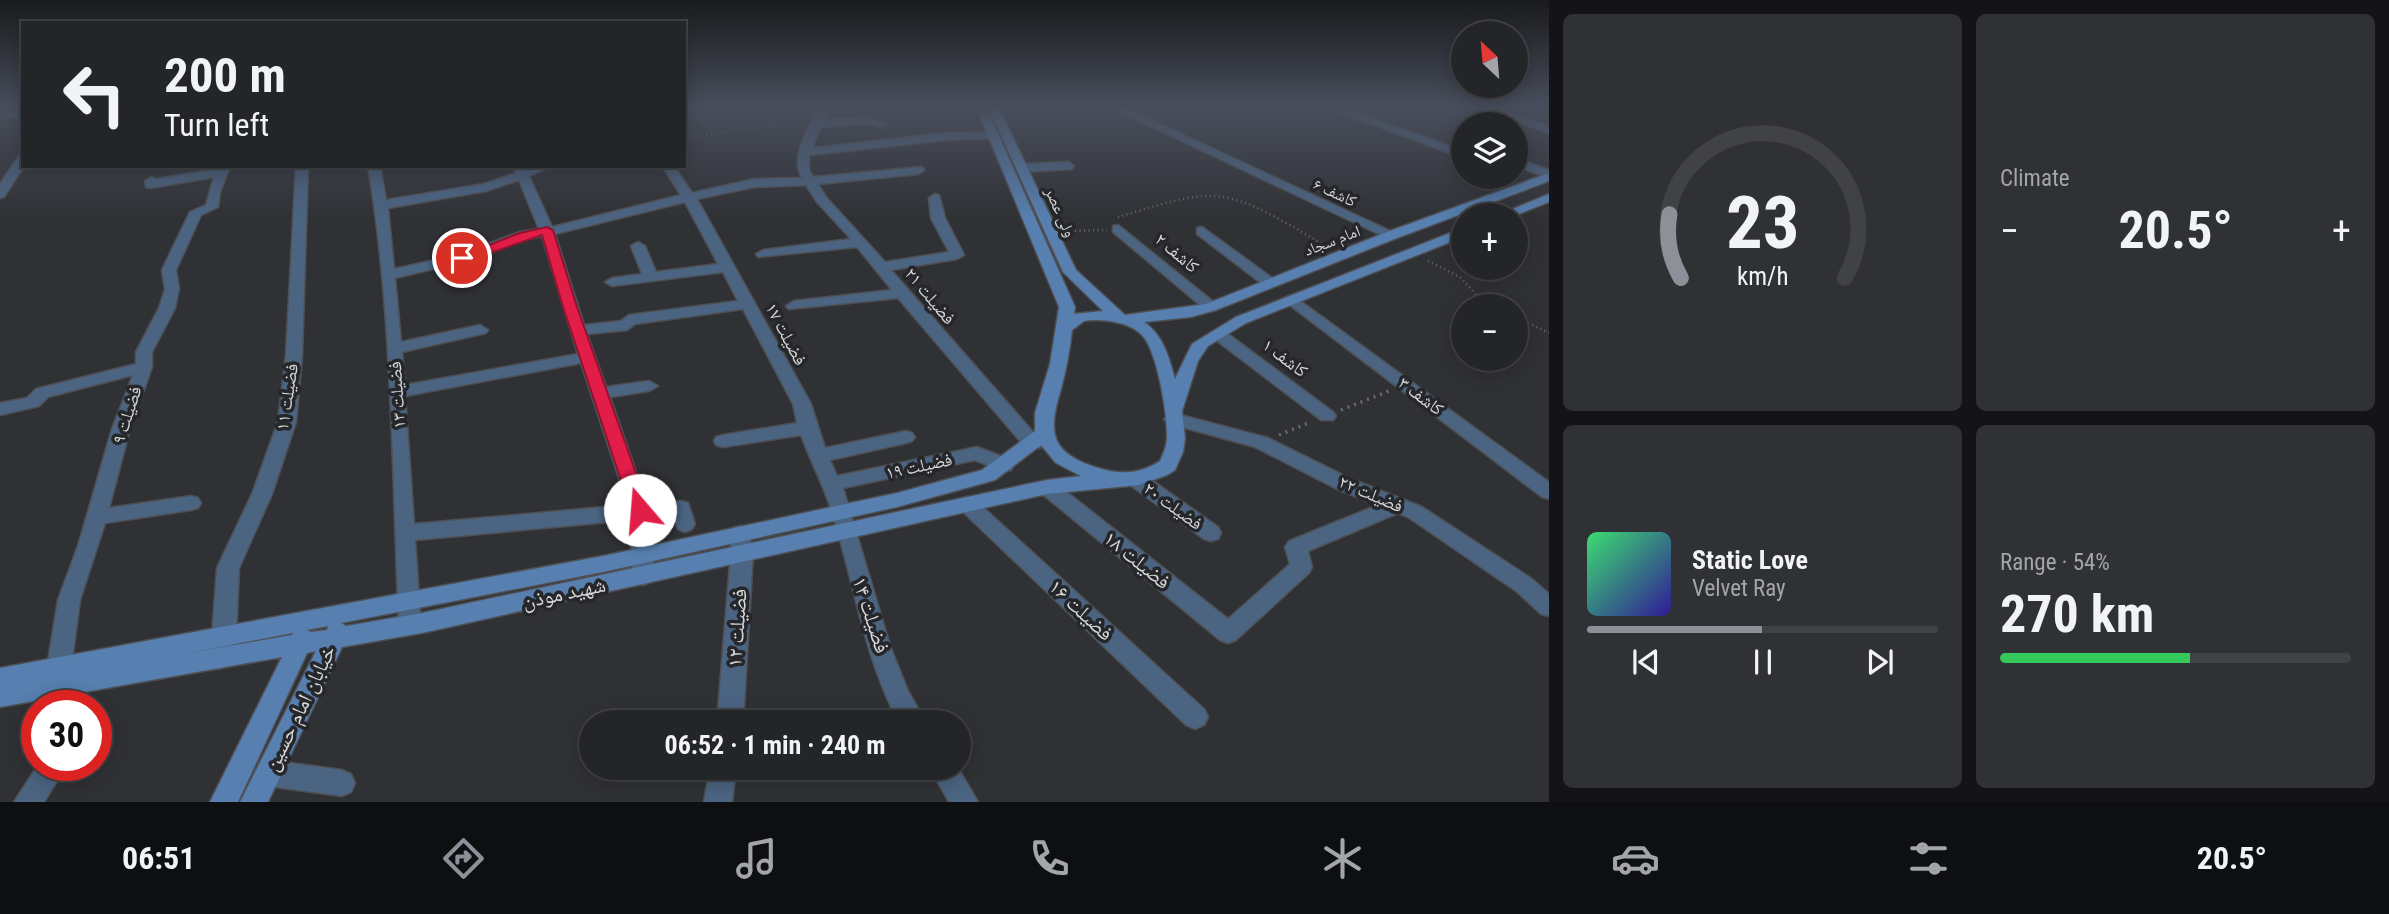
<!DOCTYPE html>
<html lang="en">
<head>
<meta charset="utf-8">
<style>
	body { margin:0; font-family:"Roboto Condensed","Noto Naskh Arabic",sans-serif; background:#303134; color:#f1f3f6; height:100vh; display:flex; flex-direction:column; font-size:26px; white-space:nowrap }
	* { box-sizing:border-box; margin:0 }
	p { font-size:23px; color:#a3a5a8 }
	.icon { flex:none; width:38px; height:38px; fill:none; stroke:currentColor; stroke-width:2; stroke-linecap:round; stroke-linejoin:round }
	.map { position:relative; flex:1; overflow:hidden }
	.drawer { display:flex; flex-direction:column; gap:14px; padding:14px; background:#141416; width:840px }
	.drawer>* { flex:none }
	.banner { position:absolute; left:21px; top:21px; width:665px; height:147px; border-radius:0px; box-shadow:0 4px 18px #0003,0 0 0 2px #414245; background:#242528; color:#f1f3f6; overflow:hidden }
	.needle { width:46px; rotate:334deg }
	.tools { position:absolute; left:1451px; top:21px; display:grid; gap:14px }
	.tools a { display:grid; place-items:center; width:77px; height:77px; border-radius:50%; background:#242528; box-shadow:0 4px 18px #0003,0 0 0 2px #414245; font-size:35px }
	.speed { position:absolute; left:21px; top:690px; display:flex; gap:14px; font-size:35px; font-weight:700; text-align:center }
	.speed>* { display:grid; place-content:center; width:91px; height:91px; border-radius:50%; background:#242528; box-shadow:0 4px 18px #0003,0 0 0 2px #414245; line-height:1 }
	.speed .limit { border:10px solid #d22; background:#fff; color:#111 }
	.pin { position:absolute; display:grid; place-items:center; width:60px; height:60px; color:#fff; margin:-30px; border:4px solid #fff; border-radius:50%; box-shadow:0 2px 7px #0007 }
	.me { position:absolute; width:77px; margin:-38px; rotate:342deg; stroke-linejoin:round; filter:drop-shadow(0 0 5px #0008) }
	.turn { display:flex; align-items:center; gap:24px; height:147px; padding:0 28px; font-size:32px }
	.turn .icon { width:91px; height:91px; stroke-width:2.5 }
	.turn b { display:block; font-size:49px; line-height:60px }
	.big { font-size:52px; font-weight:700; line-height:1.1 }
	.drawer .tile { flex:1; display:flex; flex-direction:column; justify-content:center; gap:10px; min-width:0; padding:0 24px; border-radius:10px; background:#303134 }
	.drawer .dial { align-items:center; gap:0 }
	.dial svg { height:182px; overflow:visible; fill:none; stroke:#414245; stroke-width:7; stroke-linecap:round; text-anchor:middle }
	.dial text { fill:#f1f3f6; stroke:none }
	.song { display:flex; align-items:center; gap:21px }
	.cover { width:84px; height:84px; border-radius:10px; background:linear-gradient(135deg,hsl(140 70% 55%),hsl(250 70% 35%)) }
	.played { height:7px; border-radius:4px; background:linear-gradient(90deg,#8c9099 50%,#414245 50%) }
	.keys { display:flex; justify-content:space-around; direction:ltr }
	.heat { display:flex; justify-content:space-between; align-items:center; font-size:38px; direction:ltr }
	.charge { height:10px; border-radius:5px; background:linear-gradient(90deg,#34c759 54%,#414245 0) }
	.drawer .tiles { flex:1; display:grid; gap:14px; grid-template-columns:repeat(2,1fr) }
	.trip { position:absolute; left:579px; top:710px; width:392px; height:70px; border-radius:35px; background:#242528; box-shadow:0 4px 18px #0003,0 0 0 2px #414245; font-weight:700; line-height:70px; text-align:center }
	.tab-bar { display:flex; height:112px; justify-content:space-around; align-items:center; background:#0e0f10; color:#a3a5a8 }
	.tab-bar .icon { width:49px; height:49px }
	.tab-bar .selected { color:#8c9099 }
	.tab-bar b { font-size:32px; color:#f1f3f6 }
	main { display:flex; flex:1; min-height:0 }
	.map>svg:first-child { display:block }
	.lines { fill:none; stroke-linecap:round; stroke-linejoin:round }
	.minor-casing { stroke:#4e4f53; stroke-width:3 }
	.secondary-casing { stroke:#4e4f53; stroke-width:3 }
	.path-far1 { stroke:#6a6b6e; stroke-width:2.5; stroke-dasharray:1 3.5; stroke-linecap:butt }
	.path { stroke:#6a6b6e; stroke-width:3.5; stroke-dasharray:2 5; stroke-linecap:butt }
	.minor { fill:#4b6482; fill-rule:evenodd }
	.secondary { fill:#577faf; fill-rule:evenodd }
	.route { fill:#e11d48; stroke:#92132f; stroke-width:2 }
	.labels { text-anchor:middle; stroke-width:7; stroke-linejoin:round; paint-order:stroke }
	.far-street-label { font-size:16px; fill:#d6d7d9; stroke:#26272b }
	.street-label { font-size:18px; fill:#d6d7d9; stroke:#26272b }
	.near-street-label { font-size:21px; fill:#d6d7d9; stroke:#26272b }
</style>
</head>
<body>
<main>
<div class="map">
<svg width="1549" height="802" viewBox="0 0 1549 802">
	<rect width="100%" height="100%" fill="#303135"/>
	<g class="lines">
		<g class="minor-casing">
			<g id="minor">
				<path d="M819,106H829L823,120L865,118L887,124L882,127L865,124L821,127L812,148L946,133L993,132L999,135L993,138L946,140L809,155V170L813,177L922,167L924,170L918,174L818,184L826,197L885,262L949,252L931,218L929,198L935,194L939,195L945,218L964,255L957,259L891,270L1040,440L1042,444L1040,448H1026L898,298L789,309L786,306L794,301L892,290L857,247L758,257L756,254L763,250L851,239L817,202L806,185L754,187L697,199L811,404L825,448L906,431L912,433L915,437L912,441L906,443L830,460L837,476L977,447L1011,460L1014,465L1011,470L1004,472L975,460L843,488L890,646L908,691L926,723H899C863,655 854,581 831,509C823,484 810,460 801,435L723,447L716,445L714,441L716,437L723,435L797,423L793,404L743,309L635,324L627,330L587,334L606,387L649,381L658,386L649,391L610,397L647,504L681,501L688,503L695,524L692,529L685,532L678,529L673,516L650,518L654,576L651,582L643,585L635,582L632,576L630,520L415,540L421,625L418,632L410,635L402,632L399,625C392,475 393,313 368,166H380L386,200L484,184L516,173L513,166H525L526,169L552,166L529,176L552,227L681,195L662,166H674L692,193L754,179L802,178C789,156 810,127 819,106ZM519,180L539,229L520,232L458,255L394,269L388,208L486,191ZM685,202L718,264L656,272L645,246L638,242L631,246L642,274L612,278L605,282L612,286L723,272L738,301L629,315L621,321L584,325L555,234ZM542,236L578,354L405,385L402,352L486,333L488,330L480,325L401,342L395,278L467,261L528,239ZM581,363L628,505L414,524L405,396Z"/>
				<polygon points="1108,106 1121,106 1399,235 1397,238 1387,238"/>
				<polygon points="1324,106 1338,106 1463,151 1463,158"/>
				<polygon points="1468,106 1483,106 1549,126 1549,133"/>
				<polygon points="23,110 23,116 0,119 0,113"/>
				<polygon points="23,155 24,166 4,197 0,198 0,184 19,156"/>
				<polygon points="1516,158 1549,170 1549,178 1516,166"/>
				<polygon points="1068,162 1074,166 1072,169 1022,172 1016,168 1022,164"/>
				<polygon points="218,166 230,166 220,192 218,207 201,215 176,270 179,289 175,308 152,352 152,367 130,429 109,508 191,496 198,498 201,503 198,508 191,510 105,523 80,600 71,668 80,705 56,705 47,668 58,600 78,546 112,429 133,375 48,397 39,406 0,415 0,403 27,398 36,389 136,364 136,352 159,308 165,289 162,270 190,212 206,205 214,177 150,188 146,187 145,181 151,177 156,179 217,169"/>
				<polygon points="296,166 308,166 302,355 296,422 272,494 239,568 236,636 226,666 218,669 210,666 206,659 212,636 217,568 252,494 278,422 286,355"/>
				<polygon points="1118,225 1216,304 1219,307 1216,310 1206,310 1113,232 1113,226"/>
				<polygon points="1202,227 1275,280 1277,283 1275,286 1265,286 1197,234 1197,228"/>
				<polygon points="1292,295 1549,482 1549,499 1542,497 1287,303 1284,300 1287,297"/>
				<polygon points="1218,329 1224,331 1333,412 1336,416 1333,420 1321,420 1212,337 1210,334"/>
				<polygon points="1173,413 1268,438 1351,479 1422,507 1532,579 1549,594 1549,616 1541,614 1516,591 1408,517 1398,513 1308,551 1312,567 1309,573 1236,640 1228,643 1220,640 1040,492 1037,487 1040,482 1054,482 1228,619 1290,564 1285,547 1289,541 1378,505 1337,489 1255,447 1167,423 1164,419"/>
				<polygon points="1136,472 1143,474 1218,527 1221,533 1218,539 1211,541 1204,539 1129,484 1126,479 1129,474"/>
				<polygon points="967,497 974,499 1204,709 1208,717 1204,725 1195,729 1186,725 960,509 957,504 960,499"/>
				<polygon points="740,526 747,528 753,552 743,723 717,723 731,552 730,534 733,528"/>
				<polygon points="268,760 342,770 351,774 355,783 351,792 342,796 268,786 259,782 255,773 259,764"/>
				<polygon points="38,765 67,765 44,802 14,802"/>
				<polygon points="710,768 736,768 732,802 704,802"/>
				<polygon points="930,768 958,768 978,802 949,802"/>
			</g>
		</g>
		<g class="secondary-casing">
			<g id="secondary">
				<path d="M988,106H998L1076,270L1125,315L1206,304L1387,232L1549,173V181L1397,238L1216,310L1191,317L1144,322C1163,335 1169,357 1175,379L1192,344L1236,317L1463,228V237L1246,323L1208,346L1198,361L1182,411L1185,438L1183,452L1175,470L1167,475L1139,485L1047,494L422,633L342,647L268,802H240L316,651L307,653L238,802H210L282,657L0,707V668L603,556L897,493L982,470L1035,431V413L1050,364L1059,307L980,116L981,114L990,116L1075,307L1074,314L1103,311L1063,272ZM1091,320C1109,320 1129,322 1142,335C1158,352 1168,417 1167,440C1166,448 1163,454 1160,461C1141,474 1120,475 1098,468C1049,453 1048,432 1061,389C1066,370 1070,350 1072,330L1084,321ZM1041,445L1056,463L1081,476L1047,480L422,613L346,626L341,623L603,572L897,507L995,480ZM328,626L327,630L311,632L307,630ZM293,633L292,635L194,652Z"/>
				<polygon points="1549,194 1549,202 1516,215 1498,215"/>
			</g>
		</g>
		<g class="path-far1">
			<polyline points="692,106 715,134"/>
			<polyline points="755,106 772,125"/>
			<polyline points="684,138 772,125 800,124"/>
			<path d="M1118,217C1148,209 1182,195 1214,196C1250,197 1296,230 1328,247"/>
			<polyline points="1066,231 1107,230"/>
			<polyline points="1428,261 1460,277 1479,298 1494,306"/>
			<polyline points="1516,317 1549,333"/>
		</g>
		<g class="path">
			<polyline points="1341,410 1389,391"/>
			<polyline points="1279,435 1311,422"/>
		</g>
		<use href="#minor" class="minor"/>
		<use href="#secondary" class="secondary"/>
	</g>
	<linearGradient id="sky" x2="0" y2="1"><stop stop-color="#1a1b1d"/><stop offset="0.49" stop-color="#484e5c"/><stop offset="1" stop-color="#484e5c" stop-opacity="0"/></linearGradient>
	<rect width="1549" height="218" fill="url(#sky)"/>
	<polygon class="route" points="547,227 553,230 577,307 649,510 646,515 633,515 631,510 563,307 542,235 467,261 462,262 456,258 520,233"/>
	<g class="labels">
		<g class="far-street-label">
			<text transform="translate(1335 192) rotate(25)" y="6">کاشف ۶</text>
			<text transform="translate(1061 212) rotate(66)" y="6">ولی عصر</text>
			<text transform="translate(1332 240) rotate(-21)" y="6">امام سجاد</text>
		</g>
		<g class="street-label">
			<text transform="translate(1177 253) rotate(40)" y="6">کاشف ۲</text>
			<text transform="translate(930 296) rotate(50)" y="6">فضیلت ۲۱</text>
			<text transform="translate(786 334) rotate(62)" y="6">فضیلت ۱۷</text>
			<text transform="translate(1285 358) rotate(37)" y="6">کاشف ۱</text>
			<text transform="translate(397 395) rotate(-94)" y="6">فضیلت ۱۳</text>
			<text transform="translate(1421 396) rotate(37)" y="6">کاشف ۳</text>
			<text transform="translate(287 397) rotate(-81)" y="6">فضیلت ۱۱</text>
			<text transform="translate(127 415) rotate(-72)" y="6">فضیلت ۹</text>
			<text transform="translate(919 466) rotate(-12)" y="6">فضیلت ۱۹</text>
			<text transform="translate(1371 494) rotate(23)" y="6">فضیلت ۲۲</text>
			<text transform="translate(1173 506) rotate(36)" y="6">فضیلت ۲۰</text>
		</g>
		<g class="near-street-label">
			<text transform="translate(1137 560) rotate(39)" y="7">فضیلت ۱۸</text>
			<text transform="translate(564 593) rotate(-12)" y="7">شهید موذن</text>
			<text transform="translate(1081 610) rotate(43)" y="7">فضیلت ۱۶</text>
			<text transform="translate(871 615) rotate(72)" y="7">فضیلت ۱۴</text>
			<text transform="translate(737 628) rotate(-86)" y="7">فضیلت ۱۲</text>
			<text transform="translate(300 708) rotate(-64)" y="7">خیابان امام حسین</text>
		</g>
	</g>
</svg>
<div class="tools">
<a><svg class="needle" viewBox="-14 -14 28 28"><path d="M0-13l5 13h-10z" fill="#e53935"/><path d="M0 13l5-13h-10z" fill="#a3a5a8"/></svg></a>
<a><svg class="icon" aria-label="layers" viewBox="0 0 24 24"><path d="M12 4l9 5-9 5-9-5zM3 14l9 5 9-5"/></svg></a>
<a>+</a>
<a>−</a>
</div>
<div class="speed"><div class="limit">30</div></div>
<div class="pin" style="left:462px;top:258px;background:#d93025"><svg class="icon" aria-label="arrive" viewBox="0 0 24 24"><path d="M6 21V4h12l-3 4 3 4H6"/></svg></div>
<svg class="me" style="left:640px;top:510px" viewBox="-20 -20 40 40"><circle r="19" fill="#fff"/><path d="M0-13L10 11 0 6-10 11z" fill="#e11d48"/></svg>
<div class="trip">06:52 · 1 min · 240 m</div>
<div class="banner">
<div class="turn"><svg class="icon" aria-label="left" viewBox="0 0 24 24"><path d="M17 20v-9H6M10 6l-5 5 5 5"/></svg><div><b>200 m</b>Turn left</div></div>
</div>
</div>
<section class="drawer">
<div class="tiles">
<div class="tile dial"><svg viewBox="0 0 100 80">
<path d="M14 69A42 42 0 1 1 86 69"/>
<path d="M14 69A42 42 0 0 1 9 41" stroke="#8c9099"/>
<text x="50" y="56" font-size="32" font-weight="700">23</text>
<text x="50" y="72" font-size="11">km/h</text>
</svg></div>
<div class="tile"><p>Climate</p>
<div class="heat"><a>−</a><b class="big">20.5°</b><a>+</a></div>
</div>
<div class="tile">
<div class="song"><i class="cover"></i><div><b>Static Love</b><p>Velvet Ray</p></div></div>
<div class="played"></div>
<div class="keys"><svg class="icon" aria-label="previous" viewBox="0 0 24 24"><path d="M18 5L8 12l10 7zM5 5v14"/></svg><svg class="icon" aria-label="pause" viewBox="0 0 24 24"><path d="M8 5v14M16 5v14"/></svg><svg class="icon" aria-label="next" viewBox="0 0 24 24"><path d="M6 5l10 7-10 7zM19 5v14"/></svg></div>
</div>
<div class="tile"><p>Range · 54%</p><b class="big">270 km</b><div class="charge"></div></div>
</div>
</section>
</main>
<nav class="tab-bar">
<b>06:51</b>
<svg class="icon selected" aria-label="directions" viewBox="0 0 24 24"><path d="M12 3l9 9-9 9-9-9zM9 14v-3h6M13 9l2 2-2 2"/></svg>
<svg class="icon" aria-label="music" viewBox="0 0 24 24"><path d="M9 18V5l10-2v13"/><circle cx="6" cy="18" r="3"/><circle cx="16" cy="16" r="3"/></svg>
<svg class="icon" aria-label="phone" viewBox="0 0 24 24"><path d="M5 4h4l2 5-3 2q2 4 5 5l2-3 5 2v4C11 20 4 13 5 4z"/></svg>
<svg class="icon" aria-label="climate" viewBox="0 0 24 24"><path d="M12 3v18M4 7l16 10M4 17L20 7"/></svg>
<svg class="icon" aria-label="car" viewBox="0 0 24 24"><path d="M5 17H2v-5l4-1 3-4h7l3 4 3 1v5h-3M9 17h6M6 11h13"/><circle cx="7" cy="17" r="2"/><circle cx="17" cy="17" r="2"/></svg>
<svg class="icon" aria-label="filters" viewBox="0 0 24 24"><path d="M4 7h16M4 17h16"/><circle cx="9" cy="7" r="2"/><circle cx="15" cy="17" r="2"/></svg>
<b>20.5°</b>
</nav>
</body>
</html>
